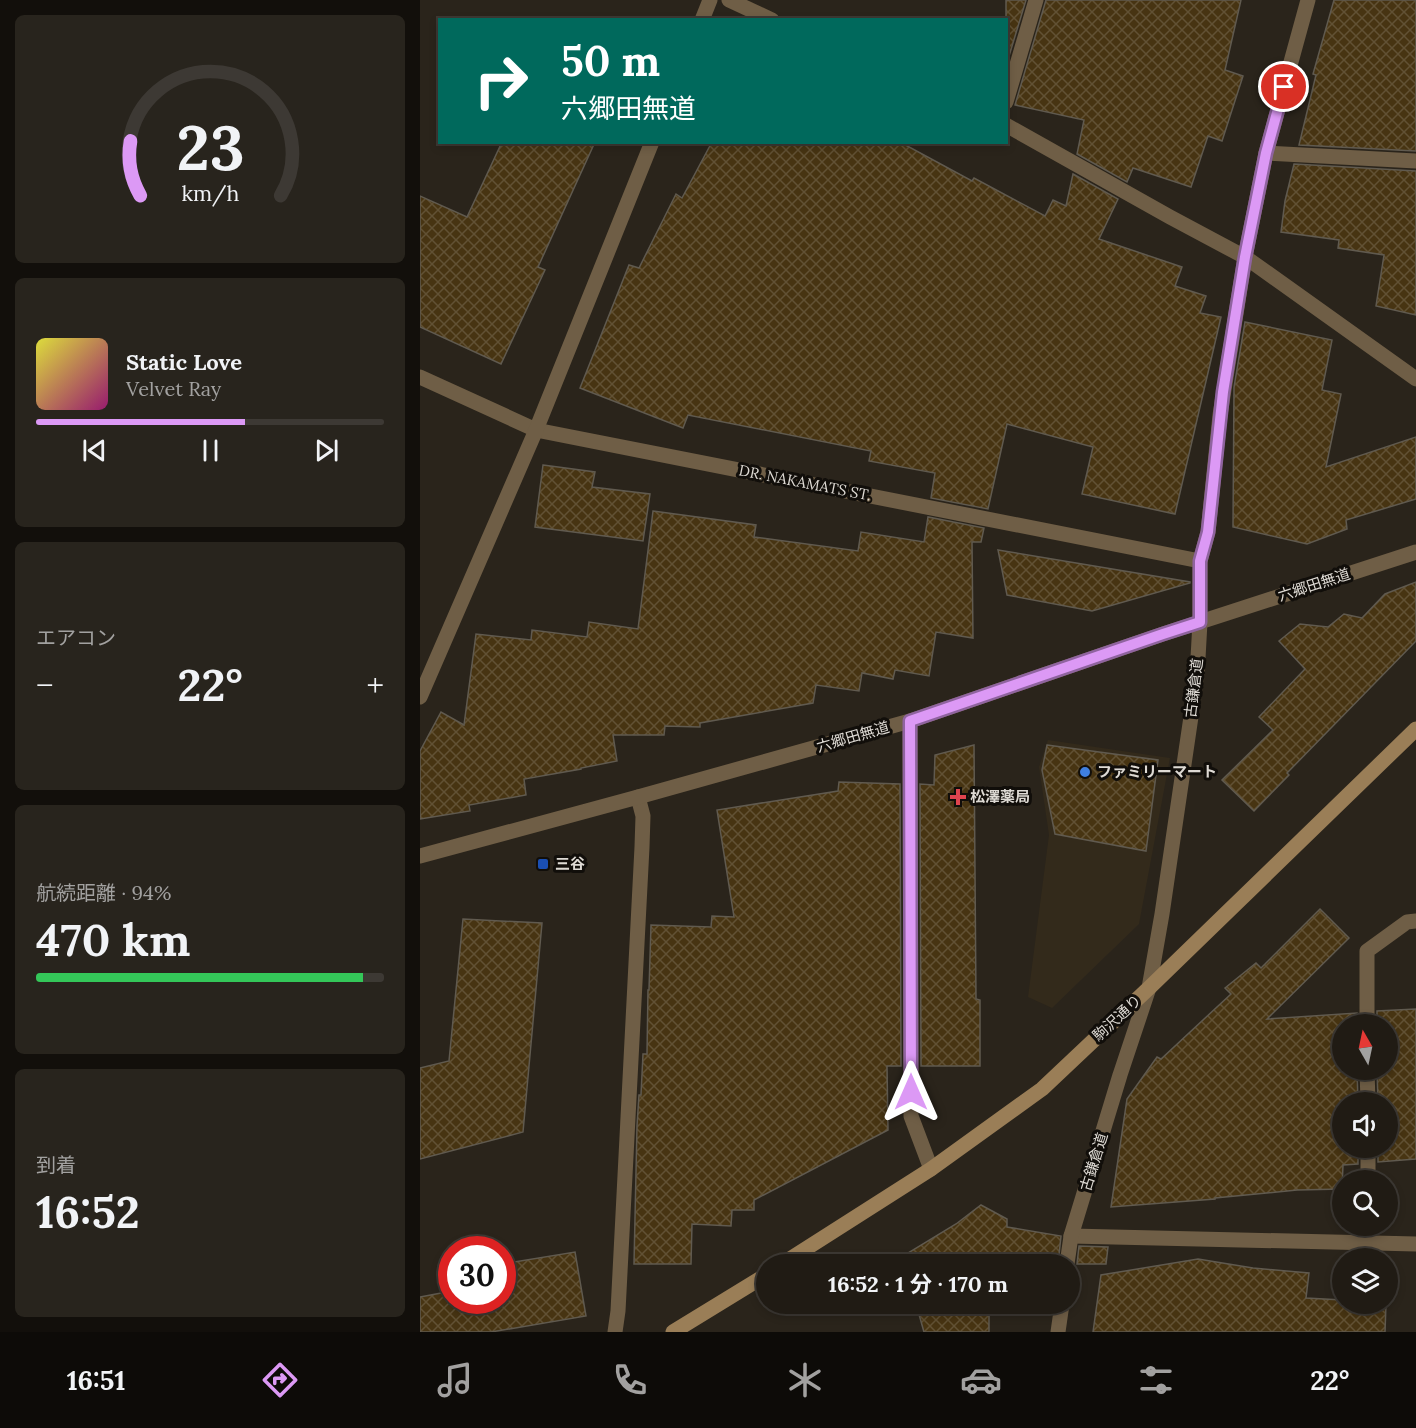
<!DOCTYPE html>
<html lang="ja">
<head>
<meta charset="utf-8">
<style>
	body { margin:0; font-family:Lora,"Noto Sans JP",serif; background:#28241d; color:#f1f3f6; height:100vh; display:flex; flex-direction:column; font-size:22px; white-space:nowrap }
	* { box-sizing:border-box; margin:0 }
	p { font-size:20px; color:#a2a1a0 }
	.icon { flex:none; width:33px; height:33px; fill:none; stroke:currentColor; stroke-width:2; stroke-linecap:round; stroke-linejoin:round }
	.map { position:relative; flex:1; overflow:hidden }
	.side { display:flex; flex-direction:column; gap:15px; padding:15px; background:#120f0b; width:420px }
	.side>* { flex:none }
	.guide { position:absolute; left:18px; top:18px; width:570px; height:126px; border-radius:0px; box-shadow:0 3px 9px #0003,0 0 0 2px #3d3934; background:#00695c; color:#fff; overflow:hidden }
	.needle { width:39px; rotate:351deg }
	.tools { position:absolute; left:912px; top:1014px; display:grid; gap:12px }
	.tools a { display:grid; place-items:center; width:66px; height:66px; border-radius:50%; background:#201b14; box-shadow:0 3px 9px #0003,0 0 0 2px #3d3934; font-size:30px }
	.speed { position:absolute; left:18px; top:1236px; display:flex; gap:12px; font-size:30px; font-weight:700; text-align:center }
	.speed>* { display:grid; place-content:center; width:78px; height:78px; border-radius:50%; background:#201b14; box-shadow:0 3px 9px #0003,0 0 0 2px #3d3934; line-height:1 }
	.speed .limit { border:9px solid #d22; background:#fff; color:#111 }
	.pin { position:absolute; display:grid; place-items:center; width:51px; height:51px; color:#fff; margin:-26px; border:3px solid #fff; border-radius:50%; box-shadow:0 2px 6px #0007 }
	.me { position:absolute; width:66px; margin:-33px; rotate:0deg; stroke-linejoin:round; filter:drop-shadow(0 0 4px #0008) }
	.turn { display:flex; align-items:center; gap:21px; height:126px; padding:0 24px; font-size:27px }
	.turn .icon { width:78px; height:78px; stroke-width:2.5 }
	.turn b { display:block; font-size:42px; line-height:51px }
	.big { font-size:45px; font-weight:700; line-height:1.1 }
	.side .tile { flex:1; display:flex; flex-direction:column; justify-content:center; gap:9px; min-width:0; padding:0 21px; border-radius:9px; background:#28241d }
	.side .dial { align-items:center; gap:0 }
	.dial svg { height:156px; overflow:visible; fill:none; stroke:#3d3934; stroke-width:7; stroke-linecap:round; text-anchor:middle }
	.dial text { fill:#f1f3f6; stroke:none }
	.song { display:flex; align-items:center; gap:18px }
	.cover { width:72px; height:72px; border-radius:9px; background:linear-gradient(135deg,hsl(60 70% 55%),hsl(320 70% 35%)) }
	.played { height:6px; border-radius:3px; background:linear-gradient(90deg,#dc99f5 60%,#3d3934 60%) }
	.keys { display:flex; justify-content:space-around; direction:ltr }
	.heat { display:flex; justify-content:space-between; align-items:center; font-size:33px; direction:ltr }
	.charge { height:9px; border-radius:4px; background:linear-gradient(90deg,#34c759 94%,#3d3934 0) }
	.trip { position:absolute; left:336px; top:1254px; width:324px; height:60px; border-radius:30px; background:#201b14; box-shadow:0 3px 9px #0003,0 0 0 2px #3d3934; font-weight:700; line-height:60px; text-align:center }
	.tabs { display:flex; height:96px; justify-content:space-around; align-items:center; background:#0d0b08; color:#a2a1a0 }
	.tabs .icon { width:42px; height:42px }
	.tabs .selected { color:#dc99f5 }
	.tabs b { font-size:27px; color:#f1f3f6 }
	main { display:flex; flex:1; min-height:0 }
	.map>svg:first-child { display:block }
	.built { fill:#332a1b }
	.building { fill:url(#building-cross-hatch); stroke:#605a4f; stroke-width:1.5 }
	.lines { fill:none; stroke-linecap:round; stroke-linejoin:round }
	.service { stroke:#6f5e46; stroke-width:15 }
	.minor { stroke:#6f5e46; stroke-width:15 }
	.tertiary { stroke:#6f5e46; stroke-width:15 }
	.secondary { stroke:#9a7e57; stroke-width:15 }
	.route-casing { stroke:#8f639f; stroke-width:15 }
	.route { stroke:#dc99f5; stroke-width:10 }
	.shop-dot { fill:#3f7fe0; stroke:#110e0a; stroke-width:2 }
	.health-dot { fill:#e0444e; stroke:#110e0a; stroke-width:2 }
	.transit-dot { fill:#1a4fb4; stroke:#110e0a; stroke-width:2 }
	.labels { text-anchor:middle; stroke-width:6; stroke-linejoin:round; paint-order:stroke }
	.street-label { font-size:15px; fill:#dedad4; stroke:#110e0a }
	.poi-label { font-size:15px; font-weight:bold; fill:#dedad4; stroke:#110e0a; text-anchor:start }
</style>
</head>
<body>
<main>
<section class="side">
<div class="tile dial"><svg viewBox="0 0 100 80">
<path d="M14 69A42 42 0 1 1 86 69"/>
<path d="M14 69A42 42 0 0 1 9 41" stroke="#dc99f5"/>
<text x="50" y="56" font-size="32" font-weight="700">23</text>
<text x="50" y="72" font-size="11">km/h</text>
</svg></div>
<div class="tile">
<div class="song"><i class="cover"></i><div><b>Static Love</b><p>Velvet Ray</p></div></div>
<div class="played"></div>
<div class="keys"><svg class="icon" aria-label="previous" viewBox="0 0 24 24"><path d="M18 5L8 12l10 7zM5 5v14"/></svg><svg class="icon" aria-label="pause" viewBox="0 0 24 24"><path d="M8 5v14M16 5v14"/></svg><svg class="icon" aria-label="next" viewBox="0 0 24 24"><path d="M6 5l10 7-10 7zM19 5v14"/></svg></div>
</div>
<div class="tile"><p>エアコン</p>
<div class="heat"><a>−</a><b class="big">22°</b><a>+</a></div>
</div>
<div class="tile"><p>航続距離 · 94%</p><b class="big">470 km</b><div class="charge"></div></div>
<div class="tile"><p>到着</p><b class="big">16:52</b></div>
</section>
<div class="map">
<svg width="996" height="1332" viewBox="0 0 996 1332">
	<defs>
		<pattern id="building-cross-hatch" width="8" height="8" patternUnits="userSpaceOnUse" patternTransform="scale(1.5)"><rect width="8" height="8" fill="#473412"/><path d="M0 0l8 8M0 8l8-8" fill="none" stroke="#615134"/></pattern>
	</defs>
	<rect width="100%" height="100%" fill="#2a241b"/>
	<polygon class="built" points="628,740 750,758 719,924 632,1008 608,997 629,835 619,767"/>
	<g class="building">
		<polygon points="586,0 606,0 586,66"/>
		<polygon points="626,0 821,0 805,70 823,76 802,141 788,136 771,187 713,168 707,182 657,154 664,120 595,105"/>
		<polygon points="914,0 996,0 996,151 879,145 896,75 893,74"/>
		<polygon points="82,142 175,142 118,267 125,270 81,364 0,327 0,196 47,217"/>
		<polygon points="292,142 480,142 552,181 554,178 625,216 633,200 646,206 653,174 698,199 679,239 762,267 755,286 786,296 780,313 801,317 755,514 662,494 673,447 587,424 568,509 511,498 515,473 449,461 451,451 268,415 263,428 160,388 209,265 219,268 256,194 262,198"/>
		<polygon points="874,164 996,171 996,315 956,306 964,255 918,248 919,240 861,232 865,201"/>
		<polygon points="825,322 912,340 902,390 921,394 906,467 996,437 996,499 926,520 927,529 887,544 813,527 814,387"/>
		<polygon points="123,465 175,472 172,487 230,494 223,541 115,527"/>
		<polygon points="233,511 336,525 334,537 438,551 441,532 504,542 508,517 564,528 561,542 552,542 553,638 516,632 509,676 475,670 473,679 442,673 439,691 396,685 393,703 280,723 280,727 245,726 244,735 193,735 197,761 161,768 161,769 104,779 106,795 49,805 50,811 0,819 0,751 21,712 44,725 56,634 111,640 112,630 167,637 169,622 218,629"/>
		<polygon points="578,550 770,582 770,583 672,611 587,595"/>
		<polygon points="996,582 996,641 867,773 869,775 834,811 802,780 853,730 839,717 885,669 859,641 880,624 908,627 924,614 942,618 965,594"/>
		<polygon points="554,745 556,999 560,1000 560,1066 501,1066 500,784 514,785 515,755"/>
		<polygon points="627,745 738,760 726,851 635,834 622,770"/>
		<polygon points="419,782 480,784 481,1066 467,1066 468,1130 334,1200 334,1210 312,1210 311,1226 272,1224 271,1264 214,1264 217,1126 219,1095 221,1095 223,1054 227,1054 228,990 229,990 231,925 291,927 292,916 314,917 297,810 418,791"/>
		<polygon points="900,909 929,938 847,1019 937,1013 937,1024 922,1024 922,1070 937,1070 938,1102 922,1102 922,1148 938,1148 938,1164 923,1165 922,1189 877,1190 795,1198 795,1199 691,1207 707,1099 737,1057 741,1059 811,994 805,988 836,963 841,968"/>
		<polygon points="43,919 122,923 103,1132 0,1159 0,1068 29,1061"/>
		<polygon points="996,1009 996,1159 958,1162 958,1148 968,1148 968,1102 958,1102 957,1070 968,1070 968,1024 957,1024 957,1011"/>
		<polygon points="561,1205 587,1219 587,1227 641,1236 638,1264 485,1264 483,1256 536,1224"/>
		<polygon points="659,1246 688,1247 686,1264 657,1264"/>
		<polygon points="155,1252 166,1316 71,1332 0,1332 0,1297 32,1291 32,1300 82,1300 82,1264"/>
		<polygon points="778,1259 833,1268 889,1273 886,1298 922,1300 922,1304 966,1304 965,1332 673,1332 681,1275"/>
		<polygon points="496,1304 569,1304 569,1332 504,1332"/>
	</g>
	<g class="lines">
		<g class="service">
			<polyline points="586,102 616,0"/>
			<polyline points="846,153 996,161"/>
		</g>
		<g class="minor">
			<polyline points="309,0 352,20"/>
			<polyline points="282,20 290,0"/>
			<polyline points="586,125 750,217 825,257 996,379"/>
			<polyline points="0,377 116,430 780,561"/>
			<polyline points="0,697 116,430 232,142"/>
			<polyline points="490,721 491,1116 511,1169"/>
			<polyline points="947,1024 947,951 987,922 996,921"/>
			<polyline points="947,1070 948,1102"/>
			<polyline points="948,1148 948,1180"/>
			<polyline points="948,1226 948,1243"/>
			<polyline points="651,1236 996,1244"/>
			<polyline points="647,1264 651,1236 700,1075 729,988 742,914 777,676 780,622 780,561 788,532 800,415 825,257"/>
			<polyline points="195,1332 198,1311 222,847 223,816 218,797"/>
			<polyline points="638,1332 642,1304"/>
		</g>
		<g class="tertiary">
			<polyline points="825,257 846,153 888,0"/>
			<polyline points="0,856 218,797 490,721 743,634 996,552"/>
		</g>
		<g class="secondary">
			<polyline points="362,1264 511,1169 622,1089 729,988 996,729"/>
			<polyline points="253,1332 346,1275"/>
		</g>
	</g>
	<g class="lines">
		<g class="route-casing">
			<polyline id="route" points="491,1092 490,721 743,634 780,622 780,561 788,532 803,392 825,257 846,153 864,87"/>
		</g>
		<use href="#route" class="route"/>
	</g>
	<circle class="shop-dot" cx="665" cy="772" r="6"/>
	<path class="health-dot" d="M535 788h6v6h6v6h-6v6h-6v-6h-6v-6h6z"/>
	<rect class="transit-dot" x="117" y="858" width="12" height="12" rx="3"/>
	<g class="labels">
		<g class="street-label">
			<text transform="translate(385 483) rotate(11)" y="5">DR. NAKAMATS ST.</text>
			<text transform="translate(894 585) rotate(-18)" y="5">六郷田無道</text>
			<text transform="translate(774 688) rotate(-83)" y="5">古鎌倉道</text>
			<text transform="translate(433 737) rotate(-16)" y="5">六郷田無道</text>
			<text transform="translate(697 1018) rotate(-43)" y="5">駒沢通り</text>
			<text transform="translate(674 1162) rotate(-73)" y="5">古鎌倉道</text>
		</g>
		<g class="poi-label">
			<text x="677" y="777">ファミリーマート</text>
			<text x="550" y="802">松澤薬局</text>
			<text x="135" y="869">三谷</text>
		</g>
	</g>
</svg>
<div class="tools">
<a><svg class="needle" viewBox="-14 -14 28 28"><path d="M0-13l5 13h-10z" fill="#e53935"/><path d="M0 13l5-13h-10z" fill="#a2a1a0"/></svg></a>
<a><svg class="icon" aria-label="sound" viewBox="0 0 24 24"><path d="M4 9h4l5-4v14l-5-4H4zM17 9q2 3 0 6"/></svg></a>
<a><svg class="icon" aria-label="search" viewBox="0 0 24 24"><circle cx="10" cy="10" r="6"/><path d="M15 15l6 6"/></svg></a>
<a><svg class="icon" aria-label="layers" viewBox="0 0 24 24"><path d="M12 4l9 5-9 5-9-5zM3 14l9 5 9-5"/></svg></a>
</div>
<div class="speed"><div class="limit">30</div></div>
<div class="pin" style="left:864px;top:87px;background:#d93025"><svg class="icon" aria-label="arrive" viewBox="0 0 24 24"><path d="M6 21V4h12l-3 4 3 4H6"/></svg></div>
<svg class="me" style="left:491px;top:1092px" viewBox="-20 -20 40 40"><path d="M0-17L14 15 0 8-14 15z" fill="#dc99f5" stroke="#fff" stroke-width="4"/></svg>
<div class="trip">16:52 · 1 分 · 170 m</div>
<div class="guide">
<div class="turn"><svg class="icon" aria-label="right" viewBox="0 0 24 24"><path d="M7 20v-9h11M14 6l5 5-5 5"/></svg><div><b>50 m</b>六郷田無道</div></div>
</div>
</div>
</main>
<nav class="tabs">
<b>16:51</b>
<svg class="icon selected" aria-label="directions" viewBox="0 0 24 24"><path d="M12 3l9 9-9 9-9-9zM9 14v-3h6M13 9l2 2-2 2"/></svg>
<svg class="icon" aria-label="music" viewBox="0 0 24 24"><path d="M9 18V5l10-2v13"/><circle cx="6" cy="18" r="3"/><circle cx="16" cy="16" r="3"/></svg>
<svg class="icon" aria-label="phone" viewBox="0 0 24 24"><path d="M5 4h4l2 5-3 2q2 4 5 5l2-3 5 2v4C11 20 4 13 5 4z"/></svg>
<svg class="icon" aria-label="climate" viewBox="0 0 24 24"><path d="M12 3v18M4 7l16 10M4 17L20 7"/></svg>
<svg class="icon" aria-label="car" viewBox="0 0 24 24"><path d="M5 17H2v-5l4-1 3-4h7l3 4 3 1v5h-3M9 17h6M6 11h13"/><circle cx="7" cy="17" r="2"/><circle cx="17" cy="17" r="2"/></svg>
<svg class="icon" aria-label="filters" viewBox="0 0 24 24"><path d="M4 7h16M4 17h16"/><circle cx="9" cy="7" r="2"/><circle cx="15" cy="17" r="2"/></svg>
<b>22°</b>
</nav>
</body>
</html>
